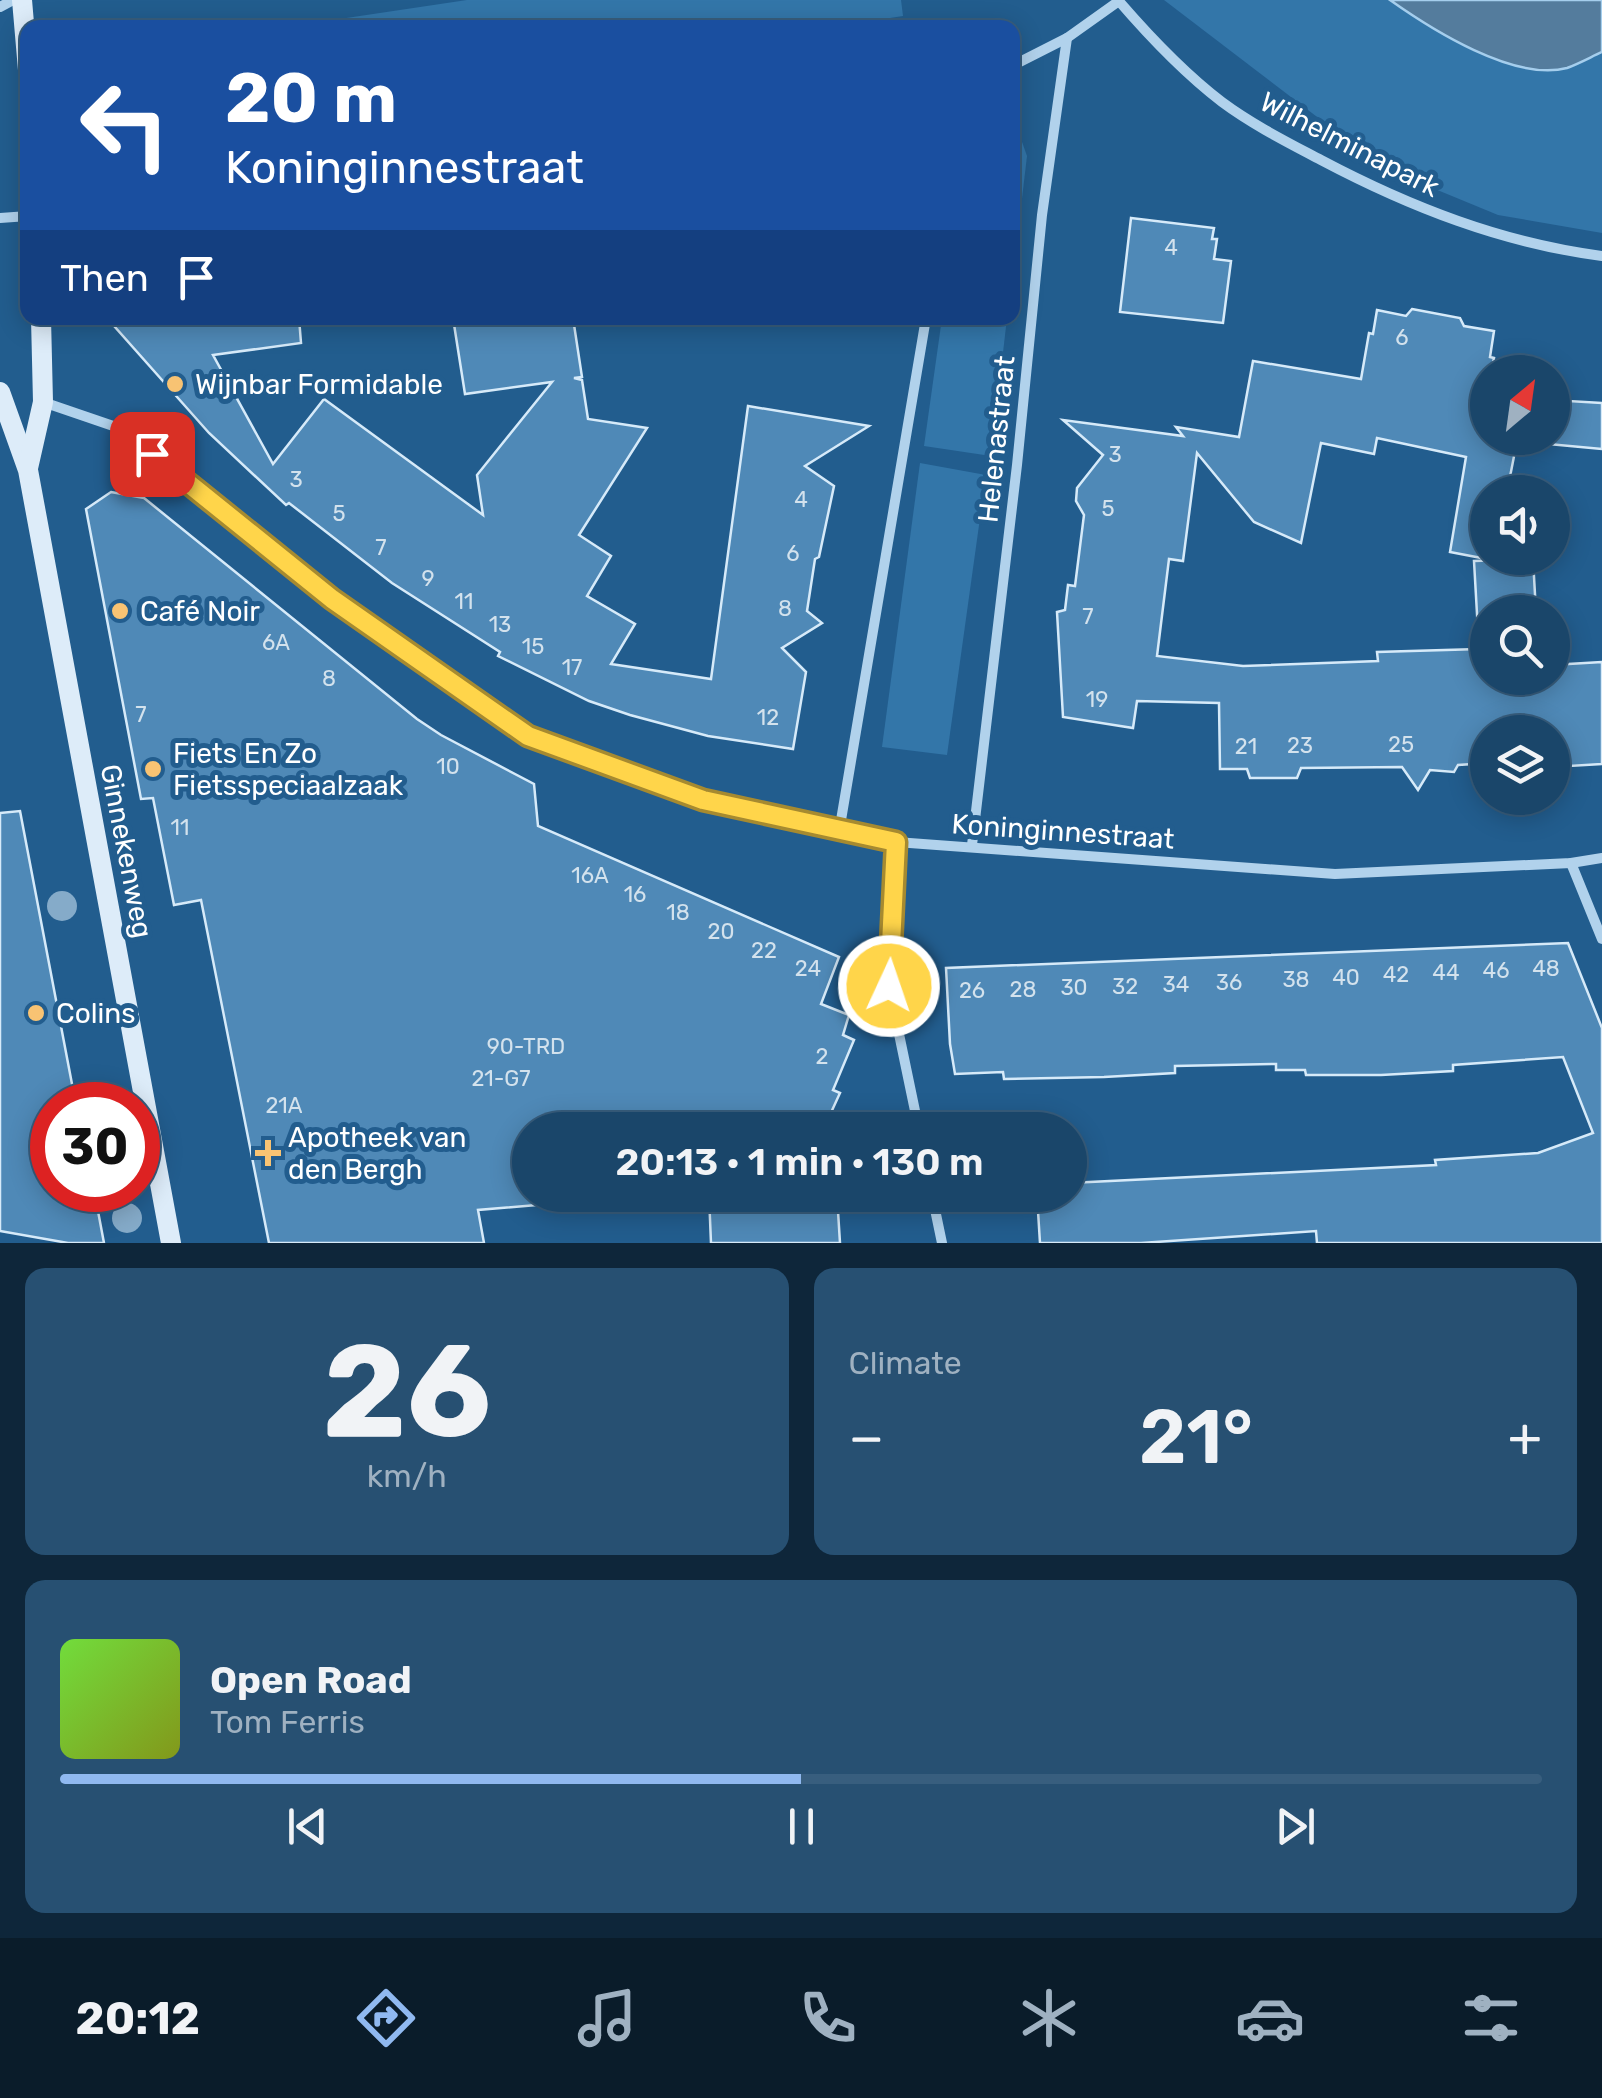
<!DOCTYPE html>
<html lang="en">
<head>
<meta charset="utf-8">
<style>
	body { margin:0; font-family:Rubik,sans-serif; background:#275072; color:#f1f3f6; height:100vh; display:flex; flex-direction:column; font-size:38px; white-space:nowrap }
	* { box-sizing:border-box; margin:0 }
	p { font-size:32px; color:#9fb1c1 }
	.icon { flex:none; width:55px; height:55px; fill:none; stroke:currentColor; stroke-width:2; stroke-linecap:round; stroke-linejoin:round }
	.map { position:relative; height:1243px; overflow:hidden }
	.sheet { display:flex; flex-direction:column; gap:25px; padding:25px; background:#0e263a; flex:1 }
	.sheet>* { flex:none }
	.hud { position:absolute; left:20px; top:20px; width:1000px; height:305px; border-radius:20px; box-shadow:0 5px 25px #0003,0 0 0 2px #385e7e; background:#1a4fa0; color:#fff; overflow:hidden }
	.needle { width:65px; rotate:29deg }
	.controls { position:absolute; left:1470px; top:355px; display:grid; gap:20px }
	.controls a { display:grid; place-items:center; width:100px; height:100px; border-radius:50%; background:#1a466a; box-shadow:0 5px 25px #0003,0 0 0 2px #385e7e; font-size:50px }
	.speed { position:absolute; left:30px; top:1082px; display:flex; gap:20px; font-size:50px; font-weight:700; text-align:center }
	.speed>* { display:grid; place-content:center; width:130px; height:130px; border-radius:50%; background:#1a466a; box-shadow:0 5px 25px #0003,0 0 0 2px #385e7e; line-height:1 }
	.speed .limit { border:15px solid #d22; background:#fff; color:#111 }
	.pin { position:absolute; display:grid; place-items:center; width:85px; height:85px; color:#fff; margin:-42px; border-radius:20px; box-shadow:0 5px 15px #0006 }
	.me { position:absolute; width:110px; margin:-55px; rotate:3deg; stroke-linejoin:round; filter:drop-shadow(0 0 8px #0008) }
	.turn { display:flex; align-items:center; gap:35px; height:210px; padding:0 40px; font-size:45px }
	.turn .icon { width:130px; height:130px; stroke-width:2.5 }
	.turn b { display:block; font-size:70px; line-height:85px }
	.then { display:flex; align-items:center; height:95px; padding:0 40px; background:#0003; gap:20px; font-size:38px }
	.big { font-size:75px; font-weight:600; line-height:1.1 }
	.sheet .card { flex:1; display:flex; flex-direction:column; justify-content:center; gap:15px; min-width:0; padding:0 35px; border-radius:20px; background:#275072 }
	.sheet .dial { align-items:center; gap:0 }
	.dial b { font-size:130px; line-height:1 }
	.song { display:flex; align-items:center; gap:30px }
	.cover { width:120px; height:120px; border-radius:15px; background:linear-gradient(135deg,hsl(100 70% 55%),hsl(70 70% 35%)) }
	.played { height:10px; border-radius:5px; background:linear-gradient(90deg,#90b9f0 50%,#385e7e 50%) }
	.keys { display:flex; justify-content:space-around; direction:ltr }
	.heat { display:flex; justify-content:space-between; align-items:center; font-size:55px; direction:ltr }
	.sheet .tiles { flex:1; display:grid; gap:25px; grid-template-columns:1fr 1fr }
	.card:last-child { grid-column:span 2 }
	.trip { position:absolute; left:512px; top:1112px; width:575px; height:100px; border-radius:50px; background:#1a466a; box-shadow:0 5px 25px #0003,0 0 0 2px #385e7e; font-weight:600; line-height:100px; text-align:center }
	.tabs { display:flex; height:160px; justify-content:space-around; align-items:center; background:#0a1c2a; color:#9fb1c1 }
	.tabs .icon { width:70px; height:70px }
	.tabs .current { color:#90b9f0 }
	.tabs b { font-size:45px; color:#f1f3f6 }
	.map>svg:first-child { display:block }
	.green { fill:#3376a9 }
	.water { fill:#547c9d; stroke:#a5ceed; stroke-width:2.5 }
	.building { fill:#4f89b7; stroke:#d6eaf9; stroke-width:2.5 }
	.lines { fill:none; stroke-linecap:round; stroke-linejoin:round }
	.street { stroke:#b1d2ec; stroke-width:10 }
	.secondary { stroke:#ddecf9; stroke-width:20 }
	.tree { fill:#85abc9 }
	.route-casing { stroke:#a68a30; stroke-width:25 }
	.route { stroke:#ffd54a; stroke-width:18 }
	.poi-dot { fill:#f8c373; stroke:#225d8e; stroke-width:4 }
	.labels { text-anchor:middle; stroke-width:10; stroke-linejoin:round; paint-order:stroke }
	.number-label { font-size:22px; fill:#d3e2ed }
	.street-label { font-size:28px; fill:#fff; stroke:#225d8e }
	.poi-label { font-size:28px; fill:#fff; stroke:#225d8e; text-anchor:start }
</style>
</head>
<body>
<div class="map">
<svg width="1602" height="1243" viewBox="0 0 1602 1243">
	<rect width="100%" height="100%" fill="#225d8e"/>
	<g class="green">
		<polygon points="467,0 901,0 903,16 825,28 286,27"/>
		<polygon points="1164,0 1602,0 1602,233 1498,215 1384,168"/>
		<polygon points="1013,134 1021,139 1027,156 1013,275"/>
		<polygon points="942,318 1007,318 991,456 924,446"/>
		<polygon points="920,463 986,475 947,755 882,747"/>
	</g>
	<path class="water" d="M1390,0H1602V52C1591,57 1578,64 1567,68C1514,82 1431,29 1390,0Z"/>
	<g class="building">
		<polygon points="1131,218 1214,228 1212,239 1217,239 1214,259 1231,261 1223,323 1120,312"/>
		<polygon points="1412,309 1460,318 1464,326 1494,331 1490,357 1494,358 1491,372 1488,372 1488,438 1552,438 1552,400 1602,403 1602,449 1517,441 1507,492 1488,492 1488,558 1493,558 1492,560 1450,552 1466,457 1377,438 1374,454 1321,443 1301,543 1254,522 1197,453 1183,561 1169,559 1157,656 1243,666 1378,661 1377,652 1479,649 1474,561 1533,559 1536,612 1488,612 1488,678 1552,678 1552,665 1602,662 1602,764 1553,767 1552,732 1488,732 1488,763 1458,765 1454,772 1430,770 1418,790 1402,767 1301,768 1297,778 1250,778 1247,769 1220,769 1219,703 1137,701 1133,728 1063,717 1057,612 1065,610 1068,585 1075,586 1084,515 1076,501 1077,488 1103,455 1063,420 1183,436 1176,427 1239,437 1253,361 1361,379 1369,333 1373,334 1377,310 1406,316"/>
		<polygon points="107,318 299,318 301,343 213,355 273,464 324,399 483,515 477,475 552,382 465,394 453,318 573,318 582,377 574,378 582,380 588,419 647,428 579,535 611,556 587,596 635,624 611,664 711,679 748,406 869,426 805,466 834,486 819,557 815,559 807,611 822,623 782,648 806,672 793,749 708,736 630,715 589,701 498,656 500,652 392,583 289,503 286,505 209,433"/>
		<polygon points="111,492 144,498 417,719 441,735 534,784 538,826 839,957 821,1004 849,1015 843,1035 854,1040 833,1090 840,1093 829,1117 830,1130 530,1130 530,1195 571,1195 571,1202 478,1210 484,1243 269,1243 201,900 174,905 153,798 141,799 86,509"/>
		<polygon points="20,811 76,1105 52,1105 52,1190 94,1190 104,1243 68,1243 0,1231 0,813"/>
		<polygon points="1568,943 1602,1028 1602,1243 1317,1243 1316,1231 1141,1243 1040,1243 1037,1195 1070,1195 1070,1183 1436,1165 1435,1160 1538,1153 1593,1133 1563,1057 1453,1065 1453,1071 1381,1075 1306,1075 1305,1070 1276,1070 1276,1064 1175,1066 1175,1073 1104,1077 1004,1079 1003,1072 955,1074 950,1044 946,968"/>
		<polygon points="709,1195 837,1195 840,1243 711,1243"/>
	</g>
	<g class="lines">
		<g class="street">
			<path d="M1118,0C1149,36 1184,73 1222,102C1253,125 1287,142 1321,160C1410,207 1502,243 1602,256"/>
			<polyline points="0,7 13,0"/>
			<polyline points="1012,66 1067,38 1119,1"/>
			<polyline points="0,218 28,216"/>
			<polyline points="43,402 122,429 332,599 529,735 703,800 896,842 1335,874 1571,863 1602,858"/>
			<polyline points="839,832 926,318"/>
			<polyline points="896,842 889,986 919,1130"/>
			<polyline points="972,845 1017,465 1042,215 1067,38"/>
			<polyline points="1571,863 1602,939"/>
			<polyline points="932,1195 942,1243"/>
		</g>
		<g class="secondary">
			<polyline points="22,0 28,70"/>
			<polyline points="0,392 28,470 171,1243"/>
			<polyline points="28,468 43,402 41,318"/>
		</g>
	</g>
	<g class="tree">
		<circle cx="62" cy="906" r="15"/>
		<circle cx="127" cy="1218" r="15"/>
	</g>
	<g class="lines">
		<g class="route-casing">
			<polyline id="route" points="152,454 332,599 528,736 703,800 896,842 889,986"/>
		</g>
		<use href="#route" class="route"/>
	</g>
	<g class="poi-dot">
		<circle cx="175" cy="384" r="10"/>
		<circle cx="120" cy="611" r="10"/>
		<circle cx="153" cy="769" r="10"/>
		<circle cx="36" cy="1013" r="10"/>
		<path d="M263 1138h10v10h10v10h-10v10h-10v-10h-10v-10h10z"/>
	</g>
	<g class="labels">
		<g class="number-label">
			<text x="1171" y="255">4</text>
			<text x="1402" y="345">6</text>
			<text x="1115" y="462">3</text>
			<text x="296" y="487">3</text>
			<text x="801" y="507">4</text>
			<text x="1108" y="516">5</text>
			<text x="339" y="521">5</text>
			<text x="381" y="555">7</text>
			<text x="793" y="561">6</text>
			<text x="428" y="586">9</text>
			<text x="464" y="609">11</text>
			<text x="785" y="616">8</text>
			<text x="1088" y="624">7</text>
			<text x="500" y="632">13</text>
			<text x="276" y="650">6A</text>
			<text x="533" y="654">15</text>
			<text x="572" y="675">17</text>
			<text x="329" y="686">8</text>
			<text x="1097" y="707">19</text>
			<text x="141" y="722">7</text>
			<text x="768" y="725">12</text>
			<text x="1401" y="752">25</text>
			<text x="1300" y="753">23</text>
			<text x="1246" y="754">21</text>
			<text x="448" y="774">10</text>
			<text x="180" y="835">11</text>
			<text x="590" y="883">16A</text>
			<text x="635" y="902">16</text>
			<text x="678" y="920">18</text>
			<text x="721" y="939">20</text>
			<text x="764" y="958">22</text>
			<text x="808" y="976">24</text>
			<text x="1546" y="976">48</text>
			<text x="1496" y="978">46</text>
			<text x="1446" y="980">44</text>
			<text x="1396" y="982">42</text>
			<text x="1346" y="985">40</text>
			<text x="1296" y="987">38</text>
			<text x="1229" y="990">36</text>
			<text x="1176" y="992">34</text>
			<text x="1125" y="994">32</text>
			<text x="1074" y="995">30</text>
			<text x="1023" y="997">28</text>
			<text x="972" y="998">26</text>
			<text x="526" y="1054">90-TRD</text>
			<text x="822" y="1064">2</text>
			<text x="501" y="1086">21-G7</text>
			<text x="284" y="1113">21A</text>
		</g>
		<g class="street-label">
			<text transform="translate(1350 144) rotate(27)" y="10">Wilhelminapark</text>
			<text transform="translate(996 439) rotate(-84)" y="10">Helenastraat</text>
			<text transform="translate(1063 831) rotate(4)" y="10">Koninginnestraat</text>
			<text transform="translate(127 851) rotate(79)" y="10">Ginnekenweg</text>
		</g>
		<g class="poi-label">
			<text x="195" y="394">Wijnbar Formidable</text>
			<text x="140" y="621">Café Noir</text>
			<text x="173" y="763">Fiets En Zo<tspan x="173" dy="32">Fietsspeciaalzaak</tspan></text>
			<text x="56" y="1023">Colins</text>
			<text x="288" y="1147">Apotheek van<tspan x="288" dy="32">den Bergh</tspan></text>
		</g>
	</g>
</svg>
<div class="controls">
<a><svg class="needle" viewBox="-14 -14 28 28"><path d="M0-13l5 13h-10z" fill="#e53935"/><path d="M0 13l5-13h-10z" fill="#9fb1c1"/></svg></a>
<a><svg class="icon" aria-label="sound" viewBox="0 0 24 24"><path d="M4 9h4l5-4v14l-5-4H4zM17 9q2 3 0 6"/></svg></a>
<a><svg class="icon" aria-label="search" viewBox="0 0 24 24"><circle cx="10" cy="10" r="6"/><path d="M15 15l6 6"/></svg></a>
<a><svg class="icon" aria-label="layers" viewBox="0 0 24 24"><path d="M12 4l9 5-9 5-9-5zM3 14l9 5 9-5"/></svg></a>
</div>
<div class="speed"><div class="limit">30</div></div>
<div class="pin" style="left:152px;top:454px;background:#d93025"><svg class="icon" aria-label="arrive" viewBox="0 0 24 24"><path d="M6 21V4h12l-3 4 3 4H6"/></svg></div>
<svg class="me" style="left:889px;top:986px" viewBox="-20 -20 40 40"><circle r="17" fill="#ffd54a" stroke="#fff" stroke-width="3"/><path d="M0-11L8 9 0 5-8 9z" fill="#fff"/></svg>
<div class="trip">20:13 · 1 min · 130 m</div>
<div class="hud">
<div class="turn"><svg class="icon" aria-label="left" viewBox="0 0 24 24"><path d="M17 20v-9H6M10 6l-5 5 5 5"/></svg><div><b>20 m</b>Koninginnestraat</div></div>
<div class="then">Then<svg class="icon" aria-label="arrive" viewBox="0 0 24 24"><path d="M6 21V4h12l-3 4 3 4H6"/></svg></div>
</div>
</div>
<section class="sheet">
<div class="tiles">
<div class="card dial"><b>26</b><p>km/h</p></div>
<div class="card"><p>Climate</p>
<div class="heat"><a>−</a><b class="big">21°</b><a>+</a></div>
</div>
<div class="card">
<div class="song"><i class="cover"></i><div><b>Open Road</b><p>Tom Ferris</p></div></div>
<div class="played"></div>
<div class="keys"><svg class="icon" aria-label="previous" viewBox="0 0 24 24"><path d="M18 5L8 12l10 7zM5 5v14"/></svg><svg class="icon" aria-label="pause" viewBox="0 0 24 24"><path d="M8 5v14M16 5v14"/></svg><svg class="icon" aria-label="next" viewBox="0 0 24 24"><path d="M6 5l10 7-10 7zM19 5v14"/></svg></div>
</div>
</div>
</section>
<nav class="tabs">
<b>20:12</b>
<svg class="icon current" aria-label="directions" viewBox="0 0 24 24"><path d="M12 3l9 9-9 9-9-9zM9 14v-3h6M13 9l2 2-2 2"/></svg>
<svg class="icon" aria-label="music" viewBox="0 0 24 24"><path d="M9 18V5l10-2v13"/><circle cx="6" cy="18" r="3"/><circle cx="16" cy="16" r="3"/></svg>
<svg class="icon" aria-label="phone" viewBox="0 0 24 24"><path d="M5 4h4l2 5-3 2q2 4 5 5l2-3 5 2v4C11 20 4 13 5 4z"/></svg>
<svg class="icon" aria-label="climate" viewBox="0 0 24 24"><path d="M12 3v18M4 7l16 10M4 17L20 7"/></svg>
<svg class="icon" aria-label="car" viewBox="0 0 24 24"><path d="M5 17H2v-5l4-1 3-4h7l3 4 3 1v5h-3M9 17h6M6 11h13"/><circle cx="7" cy="17" r="2"/><circle cx="17" cy="17" r="2"/></svg>
<svg class="icon" aria-label="filters" viewBox="0 0 24 24"><path d="M4 7h16M4 17h16"/><circle cx="9" cy="7" r="2"/><circle cx="15" cy="17" r="2"/></svg>
</nav>
</body>
</html>
